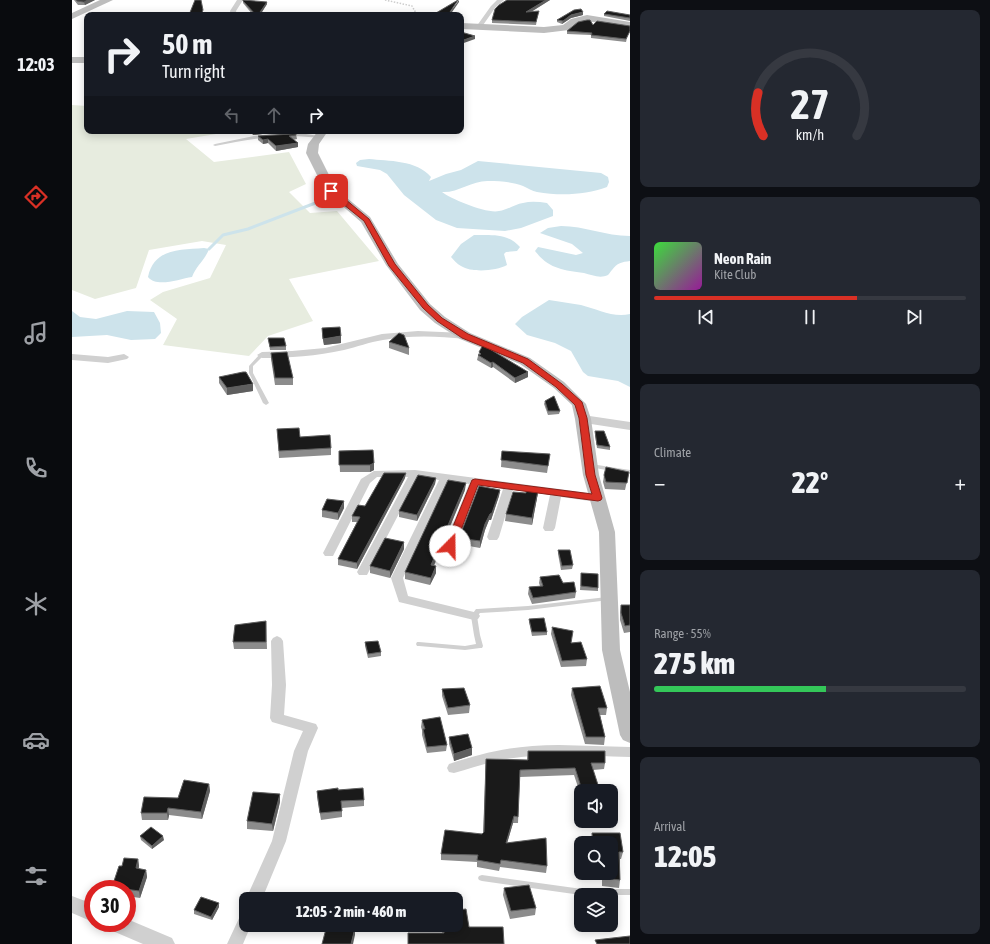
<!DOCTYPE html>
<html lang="en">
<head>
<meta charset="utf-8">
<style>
	body { margin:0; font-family:"Asap Condensed",sans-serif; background:#242831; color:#f1f3f6; height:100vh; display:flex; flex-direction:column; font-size:15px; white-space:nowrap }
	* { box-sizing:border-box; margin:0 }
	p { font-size:13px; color:#9ea1a6 }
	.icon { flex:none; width:22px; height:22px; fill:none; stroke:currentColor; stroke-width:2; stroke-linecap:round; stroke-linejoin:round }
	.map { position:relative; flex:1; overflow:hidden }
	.sheet { display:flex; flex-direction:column; gap:10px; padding:10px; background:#0d0f14; width:360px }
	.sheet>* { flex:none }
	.top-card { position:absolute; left:12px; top:12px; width:380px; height:122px; border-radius:8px; box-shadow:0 2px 10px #0003; background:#171b24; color:#f1f3f6; overflow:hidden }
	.buttons { position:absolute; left:502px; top:784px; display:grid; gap:8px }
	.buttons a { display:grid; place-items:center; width:44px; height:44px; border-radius:8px; background:#171b24; box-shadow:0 2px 10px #0003; font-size:20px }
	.speed { position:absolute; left:12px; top:880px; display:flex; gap:8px; font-size:20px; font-weight:700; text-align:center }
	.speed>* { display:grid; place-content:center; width:52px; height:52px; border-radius:50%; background:#171b24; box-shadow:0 2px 10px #0003; line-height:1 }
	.speed .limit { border:6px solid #d22; background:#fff; color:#111 }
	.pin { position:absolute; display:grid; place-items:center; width:34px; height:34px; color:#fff; margin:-17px; border-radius:8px; box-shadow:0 2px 6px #0006 }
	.me { position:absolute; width:44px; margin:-22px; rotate:22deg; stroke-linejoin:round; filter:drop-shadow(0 0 3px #0008) }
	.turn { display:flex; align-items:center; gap:14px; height:84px; padding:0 12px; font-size:18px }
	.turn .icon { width:52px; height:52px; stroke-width:2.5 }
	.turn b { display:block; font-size:28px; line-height:34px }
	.lanes { display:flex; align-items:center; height:38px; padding:0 12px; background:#0003; justify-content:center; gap:20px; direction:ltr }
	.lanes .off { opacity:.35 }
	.big { font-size:30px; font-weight:800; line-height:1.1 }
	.sheet .card { flex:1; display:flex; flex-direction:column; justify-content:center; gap:6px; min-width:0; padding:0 14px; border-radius:8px; background:#242831 }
	.sheet .dial { align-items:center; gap:0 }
	.dial svg { height:104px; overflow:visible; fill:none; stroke:#363941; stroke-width:7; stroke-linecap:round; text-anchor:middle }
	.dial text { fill:#f1f3f6; stroke:none }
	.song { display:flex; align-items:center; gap:12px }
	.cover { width:48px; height:48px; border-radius:6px; background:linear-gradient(135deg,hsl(120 70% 55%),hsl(300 70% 35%)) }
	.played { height:4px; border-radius:2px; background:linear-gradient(90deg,#d93025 65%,#363941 65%) }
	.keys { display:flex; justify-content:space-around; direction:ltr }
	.heat { display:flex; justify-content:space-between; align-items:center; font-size:22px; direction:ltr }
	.charge { height:6px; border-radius:3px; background:linear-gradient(90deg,#34c759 55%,#363941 0) }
	.trip { position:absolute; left:167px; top:892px; width:224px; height:40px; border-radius:8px; background:#171b24; box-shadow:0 2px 10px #0003; font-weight:800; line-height:40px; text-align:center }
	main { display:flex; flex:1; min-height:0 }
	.tab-bar { display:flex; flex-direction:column; width:72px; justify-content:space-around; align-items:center; background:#090b0e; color:#9ea1a6 }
	.tab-bar .icon { width:28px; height:28px }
	.tab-bar .selected { color:#d93025 }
	.tab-bar b { font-size:18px; color:#f1f3f6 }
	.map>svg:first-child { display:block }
	.green { fill:#e7ecdf }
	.water { fill:#cde3eb }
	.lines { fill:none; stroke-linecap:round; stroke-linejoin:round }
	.stream { stroke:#cde3eb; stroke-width:3 }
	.path { stroke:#cdcdcd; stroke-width:1.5; stroke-dasharray:1.5 1.5; stroke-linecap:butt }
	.service { fill:#d0d0d0; fill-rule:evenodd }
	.minor { fill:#d0d0d0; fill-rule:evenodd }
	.tertiary { fill:#d0d0d0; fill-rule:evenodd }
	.secondary { fill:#bdbdbd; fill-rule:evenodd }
	.wall { fill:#8c8c8c }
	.shaded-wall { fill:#5f5f5f }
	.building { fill:#1a1a1a; stroke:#5f5f5f }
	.route { fill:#d93025; stroke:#8d1f18 }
</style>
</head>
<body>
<main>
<nav class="tab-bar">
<b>12:03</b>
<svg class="icon selected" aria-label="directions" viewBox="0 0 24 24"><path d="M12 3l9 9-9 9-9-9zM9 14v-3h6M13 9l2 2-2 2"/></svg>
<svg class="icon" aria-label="music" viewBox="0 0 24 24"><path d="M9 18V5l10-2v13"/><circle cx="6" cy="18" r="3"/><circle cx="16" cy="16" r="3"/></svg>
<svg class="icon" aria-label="phone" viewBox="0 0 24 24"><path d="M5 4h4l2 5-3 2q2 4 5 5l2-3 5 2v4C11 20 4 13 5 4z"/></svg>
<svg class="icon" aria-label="climate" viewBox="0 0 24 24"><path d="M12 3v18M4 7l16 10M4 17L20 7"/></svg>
<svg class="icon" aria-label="car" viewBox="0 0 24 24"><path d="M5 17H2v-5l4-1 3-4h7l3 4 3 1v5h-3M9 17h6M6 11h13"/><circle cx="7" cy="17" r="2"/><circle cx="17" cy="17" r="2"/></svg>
<svg class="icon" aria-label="filters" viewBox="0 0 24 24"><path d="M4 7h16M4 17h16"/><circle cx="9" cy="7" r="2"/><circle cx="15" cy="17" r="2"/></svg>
</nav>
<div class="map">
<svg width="558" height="944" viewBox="0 0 558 944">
	<rect width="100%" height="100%" fill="#fff"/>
	<polygon class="green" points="0,105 15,106 15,131 162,131 114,139 142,162 217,152 234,184 217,192 238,213 265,211 307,261 217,279 241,321 196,336 177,356 91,345 105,319 78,300 91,292 138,278 154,245 130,241 77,250 64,288 23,299 0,290"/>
	<g class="water">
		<path d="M297,159C316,161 345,160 359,177L357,181L374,174L389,170L406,161L529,173L536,177L537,182L535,187C514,195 488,196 465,192C460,191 456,188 451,186C441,182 428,181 417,181C401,180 386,193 370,192C379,199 415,214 427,211C436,210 443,204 451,203C459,201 467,202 475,203L481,210V216L449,228L433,231L385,228L364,220L332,195L315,174L308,170L285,166L284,163L288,160Z"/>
		<path d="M489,226C513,226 533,236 558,236V261C550,262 545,263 540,270C539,271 537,274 536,275C528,279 520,275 512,273C491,270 477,269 463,251L466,247L504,255L511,253L500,244L468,233L476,228Z"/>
		<path d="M402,235C419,235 436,233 448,247L445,251L434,252L432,254L435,265C424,271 400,273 389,266C385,264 382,260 379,257L389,244Z"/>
		<path d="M132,248L137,249C133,260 124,266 120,277C107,279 85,288 76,277C82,248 108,250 132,248Z"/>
		<path d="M477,300C488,302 498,303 509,305C525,309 541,318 558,314V387L546,381L516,376L511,372L499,351L483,343L455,335L443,324L450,317Z"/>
		<polygon points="0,311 8,317 24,319 55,311 82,312 88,323 89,333 83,339 59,340 35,335 0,337"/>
	</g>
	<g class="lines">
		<polyline class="stream" points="137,249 151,235 176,229 259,197"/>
		<polyline class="path" points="313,0 340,6 345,15"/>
		<g class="service">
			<path d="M208,133L234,134L247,136L249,137L247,138C211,133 179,139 143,146L141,145L143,144L182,136Z"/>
			<polygon points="188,354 192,354 192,355 181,366 181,373 197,403 194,405 191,403 177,373 177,366"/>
			<polygon points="519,464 558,470 558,474 517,467 516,466"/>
			<polygon points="535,597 537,598 538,599 537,600 456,610 408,613 405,616 408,635 411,646 410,648 408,648 393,650 347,646 345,646 344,644 345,642 347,642 393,646 404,644 402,635 399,616 404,609 406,609 456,606"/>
			<polygon points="410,875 510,889 558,889 558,895 509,895 410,881 407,880 406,878 407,876"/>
		</g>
		<g class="minor">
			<polygon points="165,0 171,0 164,11 165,15 159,15 158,11"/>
			<polygon points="425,0 432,0 423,8 409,28 405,28 404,27 419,6"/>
			<path d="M346,331L393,333L398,336L393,339C366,336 338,335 311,340C297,342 285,347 272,350C245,356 217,358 190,358L185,355L190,352L220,351L253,348L310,334Z"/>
			<polygon points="0,354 36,357 52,354 57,357 55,359 36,363 0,360"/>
			<polygon points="343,470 525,494 529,495 531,498 529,501 525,502 489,497 483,528 481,531 473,531 471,528 478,495 441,490 427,537 425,540 417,540 415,537 431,489 407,485 384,546 382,549 374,549 372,546 397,484 377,481 331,578 336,596 406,613 408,616 406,619 402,620 327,602 319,578 367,480 346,477 295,575 287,575 285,572 336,477 305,477 298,483 261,556 253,556 251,553 289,479 302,471"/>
			<polygon points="205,636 209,638 211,641 214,685 212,715 244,724 246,728 236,751 214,841 190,899 174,899 200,841 222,751 231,731 200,722 198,718 200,685 199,641 201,638"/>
			<path d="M487,745L558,747V757C517,756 476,752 435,759C417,762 400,768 382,773L377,772L375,768L377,764C416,751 446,745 487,745Z"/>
			<polygon points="174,912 174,925 179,925 171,944 155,944 169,914"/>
		</g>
		<g class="tertiary">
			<polygon points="511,415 558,422 558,430 506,422 504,419 506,416"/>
			<polygon points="0,896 21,904 21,922 0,913"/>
			<polygon points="55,919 100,938 103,944 71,944 36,929 33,923 55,923"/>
		</g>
		<g class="secondary">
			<polygon points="28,0 41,0 0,19 0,13"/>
			<polygon points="515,15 558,22 558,28 515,21 505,23 497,30 472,33 389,29 389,23 472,27 491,25 499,19"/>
			<rect x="0" y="57" width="15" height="6"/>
			<polygon points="246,131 256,131 247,144 246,153 264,189 298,217 326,264 358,304 373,317 398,333 458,358 492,382 514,404 519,419 527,475 543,532 548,650 558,692 558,743 551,740 548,735 530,650 527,532 511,475 503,419 500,405 482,388 448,364 388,339 363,323 348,310 314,265 289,222 253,191 234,153 236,144"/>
		</g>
	</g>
	<g class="wall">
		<polygon points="2,0 23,0 13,5 6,5"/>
		<polygon points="435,0 478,0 459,12 466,14 464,25 420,23 420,20"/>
		<polygon points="171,1 195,4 188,15 181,15 171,3"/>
		<polygon points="511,12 511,15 499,18 490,24 485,22 485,20"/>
		<polygon points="532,14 558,15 558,21 532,16"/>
		<polygon points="521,25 558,26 554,42 519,38 519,35 495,34 495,31"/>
		<polygon points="177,131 224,131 224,132 208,132 181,135"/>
		<polygon points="224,134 225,139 221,140 226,143 226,147 204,151 196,143 191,144 186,140 186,136"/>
		<polygon points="250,328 269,343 252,345 250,335"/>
		<polygon points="196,338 214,346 214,350 198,350"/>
		<polygon points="317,342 337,348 337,355 317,348"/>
		<polygon points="407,352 456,372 456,377 443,383 421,367 419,368 405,360"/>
		<polygon points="199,353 221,378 221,385 203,385 199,359"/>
		<polygon points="147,377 181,391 155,395 147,383"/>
		<polygon points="473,401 488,411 487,414 476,415 472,404"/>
		<polygon points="205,429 259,448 259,455 207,458"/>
		<polygon points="523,431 538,447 538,450 525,448 523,435"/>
		<polygon points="301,450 302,470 298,472 268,472 267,451"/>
		<polygon points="430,451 477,461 475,473 429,467"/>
		<polygon points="557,472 553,490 533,489 531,482 532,475"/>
		<polygon points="333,478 285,569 266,565 266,559 285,522 280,522 280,516 293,506"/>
		<polygon points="364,478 363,484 345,521 327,517 327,511"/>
		<polygon points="393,490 362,566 364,573 358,585 333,579 333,572"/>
		<polygon points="428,490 427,496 419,520 417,520 413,530 408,548 386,544 387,538"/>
		<polygon points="466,491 465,498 460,525 433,521 434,514"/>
		<polygon points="272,508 266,520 250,517 250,510"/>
		<polygon points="332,542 332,549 318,578 298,573 298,566"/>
		<polygon points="486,550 501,565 500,569 489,570 486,554"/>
		<polygon points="509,573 526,588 526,591 508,590"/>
		<polygon points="468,577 491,583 504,592 503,598 460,604 456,594 457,587 468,586 467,583"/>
		<polygon points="549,605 558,605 558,632 552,633 548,620 548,612"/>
		<polygon points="457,619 475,632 475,635 460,636 457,622"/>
		<polygon points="194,621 195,649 162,649 161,642"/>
		<polygon points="480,627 499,643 515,659 514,666 489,667 479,634"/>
		<polygon points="293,642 309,652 309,656 296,658 293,646"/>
		<polygon points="500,688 535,708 534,715 528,715 533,737 532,745 513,744 499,695"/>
		<polygon points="370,689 398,705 397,713 376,715 370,696"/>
		<polygon points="350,720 375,745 374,751 355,753 350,735 350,730 349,727"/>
		<polygon points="377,737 400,755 382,761 377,744"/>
		<polygon points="456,751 533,763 532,769 521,770 527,788 527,791 509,791 509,796 502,775 448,777 446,823 441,823 435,843 475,866 474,873 428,867 427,871 405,867 405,862 369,860 369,854 411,833 414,759 455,760"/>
		<polygon points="137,784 138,791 130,819 97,815 96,820 70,820 69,813 106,798"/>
		<polygon points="266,790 292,800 292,806 270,808 270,817 249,820 245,797 245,791"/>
		<polygon points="208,794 208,802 201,831 175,829 175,821"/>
		<polygon points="520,833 548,833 551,852 549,859 548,859 548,880 547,888 530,886 530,880 507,877 506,861 508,854 509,854 509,873 539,873 539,843 519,843 519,840"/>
		<polygon points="68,836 92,840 80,849 69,840"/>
		<polygon points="66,859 67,866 67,869 74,870 75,877 68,898 55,896 55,889 40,889 40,887 50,866"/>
		<polygon points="432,888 464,908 463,915 438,919 431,895"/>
		<polygon points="147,907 140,920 122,914 122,910"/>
		<polygon points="369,925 384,925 397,927 432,944 336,944 336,933 370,933"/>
	</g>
	<g class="shaded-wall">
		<polygon points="16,0 23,0 13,5 12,2"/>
		<polygon points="387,0 387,2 378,15 376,15"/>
		<polygon points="474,0 478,0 454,15 454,12"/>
		<polygon points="195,2 195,4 188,15 186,15"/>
		<polygon points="511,12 511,15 499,18 490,24 491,21 499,15"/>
		<polygon points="403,36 403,39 389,44 389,41"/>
		<polygon points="181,131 208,131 208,132 181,135"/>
		<polygon points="196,139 196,143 191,144 191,140"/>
		<polygon points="226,143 226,147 204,151 204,146"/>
		<polygon points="269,336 269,343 252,345 251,339"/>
		<polygon points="421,362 421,367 419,368 419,363"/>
		<polygon points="456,372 456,377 443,383 443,378"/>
		<polygon points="181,384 181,391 155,395 155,388"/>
		<polygon points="302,463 302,470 298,472 298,465"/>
		<polygon points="334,473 333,478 285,569 285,563"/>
		<polygon points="364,478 363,484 345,521 345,515"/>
		<polygon points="394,483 393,490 359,572 359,565"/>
		<polygon points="428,490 427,496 419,520 417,520 413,530 408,548 408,541 413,524"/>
		<polygon points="466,491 465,498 460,525 460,518"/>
		<polygon points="272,501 272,508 266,520 266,513"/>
		<polygon points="332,542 332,549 318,578 318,571"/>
		<polygon points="364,566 364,573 358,585 359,578"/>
		<polygon points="400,748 400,755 382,761 382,754"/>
		<polygon points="137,784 138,791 130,819 129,812"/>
		<polygon points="208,794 208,802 201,831 200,824"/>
		<polygon points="96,808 97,815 96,820 95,813"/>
		<polygon points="442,816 441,823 433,850 434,843"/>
		<polygon points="91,836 92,840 80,849 80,846"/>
		<polygon points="66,859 67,866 65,875 64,868"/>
		<polygon points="74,870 75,877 68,898 67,891"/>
		<polygon points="147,903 147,907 140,920 139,917"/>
		<polygon points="283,928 283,935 281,944 279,944"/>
	</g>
	<g class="building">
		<polygon points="4,0 16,0 12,2 5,1"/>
		<polygon points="123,0 129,0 131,10 129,15 117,15"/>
		<polygon points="171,0 195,2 186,15 184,15 171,1"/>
		<polygon points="386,0 376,15 357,15 356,13 364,13"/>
		<polygon points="435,0 474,0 454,12 467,11 464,22 420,20 423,9 427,5"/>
		<polygon points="509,9 511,12 499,15 491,21 485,20 502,10"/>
		<polygon points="535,11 558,15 558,18 532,14"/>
		<polygon points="515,20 518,20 521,25 525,21 558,26 558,31 554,39 519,35 520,33 495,31 506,22"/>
		<polygon points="389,32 403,36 389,41"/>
		<polygon points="220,134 224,134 224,135 217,136 226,143 204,146 196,139 191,140 186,136"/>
		<polygon points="268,327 269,336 251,339 250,328"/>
		<polygon points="327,333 332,335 337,348 317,342"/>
		<polygon points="196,338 212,338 214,346 198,347"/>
		<polygon points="411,345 456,372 443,378 421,362 419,363 406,355 409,354 407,352"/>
		<polygon points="215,352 221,378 203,378 199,353"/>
		<polygon points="171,372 174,372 181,384 155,388 147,377"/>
		<polygon points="482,396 488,411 476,411 473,401"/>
		<polygon points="227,428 228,437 258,435 259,448 207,451 205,429"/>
		<polygon points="523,431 532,431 538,447 525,445"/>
		<polygon points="301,450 302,463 298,465 267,465 267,451"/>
		<polygon points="430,451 478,454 476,466 429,460"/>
		<polygon points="534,467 557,472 555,483 534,482 532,475"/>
		<polygon points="312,473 334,473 285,563 266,559 288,517 280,516 286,505 293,506"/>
		<polygon points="346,475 364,478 345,515 327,511"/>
		<polygon points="376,480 394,483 359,565 364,566 359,578 333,572"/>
		<polygon points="407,486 428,490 420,513 418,514 413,524 408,541 387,538"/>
		<polygon points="454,490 466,491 460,518 434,514 441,492 454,493"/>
		<polygon points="255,499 272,501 266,513 250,510"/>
		<polygon points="313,538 332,542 318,571 298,566"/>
		<polygon points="486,550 498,550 501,565 490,566"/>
		<polygon points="509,573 526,574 526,588 509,586"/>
		<polygon points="487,575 491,583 502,582 504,592 461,598 457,587 471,586 468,577"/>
		<polygon points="549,605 558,605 558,625 553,626 549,613"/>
		<polygon points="472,618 475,632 460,632 457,619"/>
		<polygon points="194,621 194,642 161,642 163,625"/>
		<polygon points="480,627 501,631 499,643 509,642 515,659 490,661"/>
		<polygon points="306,641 309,652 296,654 293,642"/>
		<polygon points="528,686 535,708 526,708 533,737 514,737 500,688"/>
		<polygon points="392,688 398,705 376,708 370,689"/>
		<polygon points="368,717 375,745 355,747 351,729 353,729 350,720"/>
		<polygon points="396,734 400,748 382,754 377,737"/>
		<polygon points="456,751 533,751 533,763 519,763 527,788 510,790 503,768 448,770 446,817 442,816 434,843 474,838 475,866 429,860 428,864 405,860 406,855 369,854 373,830 410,834 412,832 414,759 456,760"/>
		<polygon points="112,780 137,784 129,812 96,808 95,813 69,813 72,797 106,798"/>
		<polygon points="266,788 266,790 291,788 292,800 269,801 270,811 248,813 245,791"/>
		<polygon points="181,792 208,794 200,824 175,821"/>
		<polygon points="79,827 91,836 80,846 68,836"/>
		<polygon points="520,833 548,833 551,852 547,852 548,880 532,878 532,873 539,873 539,843 521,843"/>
		<rect x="508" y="854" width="1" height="16"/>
		<polygon points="52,858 66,859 64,868 74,870 67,891 40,887 47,866 50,866"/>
		<polygon points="457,885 464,908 439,911 432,888"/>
		<polygon points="129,897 147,903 139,917 122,910"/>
		<polygon points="394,909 397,927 431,927 432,944 336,944 336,933 372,933 371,925 384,925 384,910"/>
		<polygon points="255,925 283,928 279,944 250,944"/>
		<polygon points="558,936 558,944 525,944 523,940"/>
	</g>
	<polygon class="route" points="256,189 261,189 297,219 323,264 356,305 370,318 396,334 456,359 490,384 510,402 515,418 523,475 530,498 529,500 526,501 406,485 383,546 381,548 374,548 373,546 400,480 403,479 520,494 514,475 507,418 503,405 484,387 451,363 390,338 365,321 351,308 317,266 292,221 256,192"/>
</svg>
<div class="buttons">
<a><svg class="icon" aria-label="sound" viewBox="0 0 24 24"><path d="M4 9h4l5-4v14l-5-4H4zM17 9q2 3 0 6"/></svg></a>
<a><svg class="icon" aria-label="search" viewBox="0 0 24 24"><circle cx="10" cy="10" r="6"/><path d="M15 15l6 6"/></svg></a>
<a><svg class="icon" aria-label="layers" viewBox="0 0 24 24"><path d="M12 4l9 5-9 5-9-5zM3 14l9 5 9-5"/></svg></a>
</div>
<div class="speed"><div class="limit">30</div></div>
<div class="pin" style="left:259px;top:191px;background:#d93025"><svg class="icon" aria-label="arrive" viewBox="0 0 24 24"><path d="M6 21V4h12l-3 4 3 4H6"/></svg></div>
<svg class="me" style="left:378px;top:546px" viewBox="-20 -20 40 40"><circle r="19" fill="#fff"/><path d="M0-13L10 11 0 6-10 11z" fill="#d93025"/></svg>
<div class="trip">12:05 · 2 min · 460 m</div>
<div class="top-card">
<div class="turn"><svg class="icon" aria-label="right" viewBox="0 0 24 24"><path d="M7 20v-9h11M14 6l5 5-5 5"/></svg><div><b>50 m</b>Turn right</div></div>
<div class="lanes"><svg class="icon off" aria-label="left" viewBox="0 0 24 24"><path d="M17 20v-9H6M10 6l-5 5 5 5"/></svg><svg class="icon off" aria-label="ahead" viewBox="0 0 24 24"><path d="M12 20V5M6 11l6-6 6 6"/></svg><svg class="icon" aria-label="right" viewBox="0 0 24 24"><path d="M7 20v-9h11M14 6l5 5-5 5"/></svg></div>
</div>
</div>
<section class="sheet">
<div class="card dial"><svg viewBox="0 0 100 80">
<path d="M14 69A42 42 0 1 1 86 69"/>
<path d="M14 69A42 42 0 0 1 10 36" stroke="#d93025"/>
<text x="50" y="56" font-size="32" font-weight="700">27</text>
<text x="50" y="72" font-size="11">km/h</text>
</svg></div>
<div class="card">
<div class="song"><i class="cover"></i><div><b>Neon Rain</b><p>Kite Club</p></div></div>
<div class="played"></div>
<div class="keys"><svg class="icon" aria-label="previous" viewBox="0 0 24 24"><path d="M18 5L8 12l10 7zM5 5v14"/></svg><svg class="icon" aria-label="pause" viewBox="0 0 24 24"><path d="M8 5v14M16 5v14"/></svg><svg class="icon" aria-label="next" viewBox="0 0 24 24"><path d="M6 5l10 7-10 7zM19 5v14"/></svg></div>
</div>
<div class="card"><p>Climate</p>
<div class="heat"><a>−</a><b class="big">22°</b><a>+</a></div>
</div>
<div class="card"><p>Range · 55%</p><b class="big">275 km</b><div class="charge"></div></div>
<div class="card"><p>Arrival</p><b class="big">12:05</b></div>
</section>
</main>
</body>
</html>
